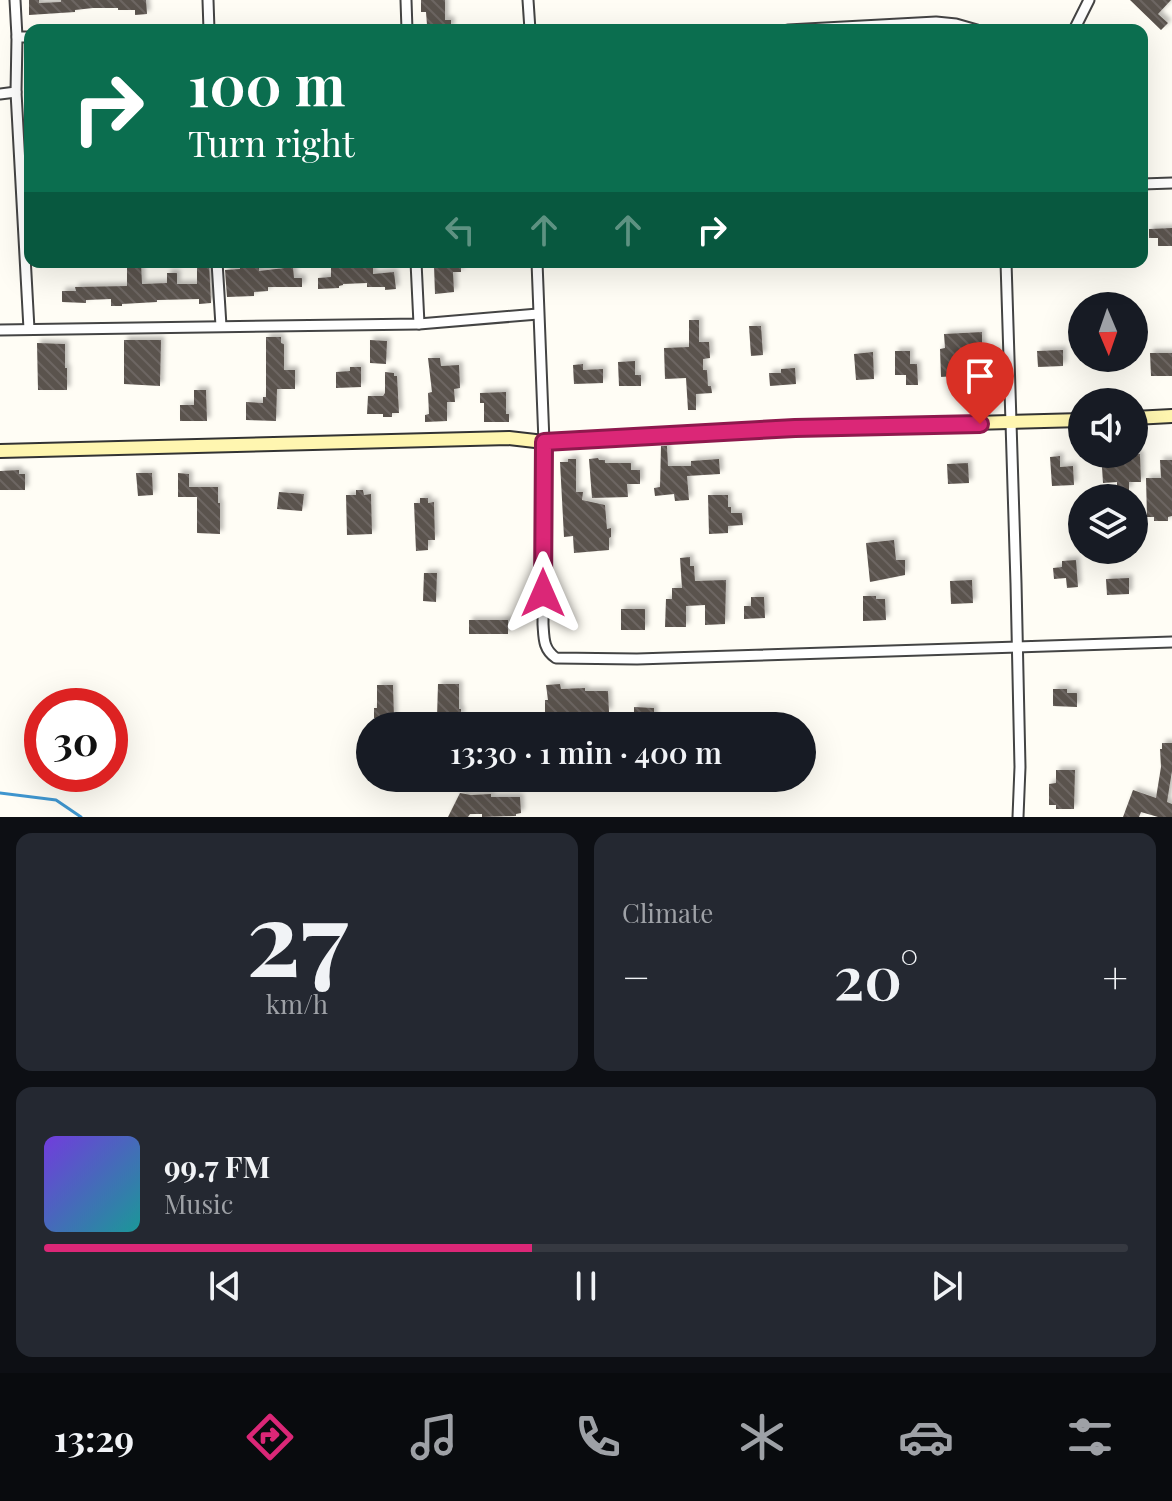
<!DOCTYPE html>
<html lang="en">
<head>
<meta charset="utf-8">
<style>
	body { margin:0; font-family:"Playfair Display",serif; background:#242831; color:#f1f3f6; height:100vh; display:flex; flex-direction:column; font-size:30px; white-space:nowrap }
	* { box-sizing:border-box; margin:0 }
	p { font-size:26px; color:#9ea1a6 }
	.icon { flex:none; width:44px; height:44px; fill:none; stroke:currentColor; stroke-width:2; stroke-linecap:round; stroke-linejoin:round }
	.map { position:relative; height:817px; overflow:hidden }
	.side { display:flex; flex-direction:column; gap:16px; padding:16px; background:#0d0f14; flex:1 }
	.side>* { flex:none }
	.banner { position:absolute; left:24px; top:24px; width:1124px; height:244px; border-radius:16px; box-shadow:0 8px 32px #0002; background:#0b6e4f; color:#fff; overflow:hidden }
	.needle { width:52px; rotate:178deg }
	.fabs { position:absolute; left:1068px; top:292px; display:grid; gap:16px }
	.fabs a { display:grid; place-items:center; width:80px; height:80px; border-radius:50%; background:#171b24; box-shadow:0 8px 32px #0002; font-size:40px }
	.speed { position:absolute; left:24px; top:688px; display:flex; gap:16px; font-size:40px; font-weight:700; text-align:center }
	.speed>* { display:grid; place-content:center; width:104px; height:104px; border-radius:50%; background:#171b24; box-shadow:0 8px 32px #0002; line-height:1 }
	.speed .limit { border:12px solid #d22; background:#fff; color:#111 }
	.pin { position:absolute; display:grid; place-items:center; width:68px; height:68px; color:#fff; margin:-82px -34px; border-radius:50% 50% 50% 0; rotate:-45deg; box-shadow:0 0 8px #0007 }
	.pin .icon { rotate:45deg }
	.me { position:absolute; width:88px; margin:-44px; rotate:0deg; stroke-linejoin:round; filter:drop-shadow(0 0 6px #0008) }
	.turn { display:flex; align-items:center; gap:28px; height:168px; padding:0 32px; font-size:36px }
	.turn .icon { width:104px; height:104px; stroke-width:2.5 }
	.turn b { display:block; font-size:56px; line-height:68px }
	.lanes { display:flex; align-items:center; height:76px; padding:0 32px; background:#0003; justify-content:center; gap:40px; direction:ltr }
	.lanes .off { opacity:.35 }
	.big { font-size:60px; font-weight:600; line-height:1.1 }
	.side .widget { flex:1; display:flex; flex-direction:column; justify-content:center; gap:12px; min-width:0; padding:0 28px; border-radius:16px; background:#242831 }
	.side .dial { align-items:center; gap:0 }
	.dial b { font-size:104px; line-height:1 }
	.song { display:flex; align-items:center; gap:24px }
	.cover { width:96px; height:96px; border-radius:12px; background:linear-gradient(135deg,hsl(260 70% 55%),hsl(180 70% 35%)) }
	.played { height:8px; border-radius:4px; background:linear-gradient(90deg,#db2777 45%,#363941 45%) }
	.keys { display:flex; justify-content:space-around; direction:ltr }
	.heat { display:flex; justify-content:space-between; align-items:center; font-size:44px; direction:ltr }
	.side .tiles { flex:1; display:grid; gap:16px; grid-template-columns:1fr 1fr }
	.widget:last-child { grid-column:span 2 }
	.trip { position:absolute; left:356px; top:712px; width:460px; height:80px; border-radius:40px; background:#171b24; box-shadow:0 8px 32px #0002; font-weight:600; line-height:80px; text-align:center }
	.tab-bar { display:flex; height:128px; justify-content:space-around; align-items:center; background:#090b0e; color:#9ea1a6 }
	.tab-bar .icon { width:56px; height:56px }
	.tab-bar .active { color:#db2777 }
	.tab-bar b { font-size:36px; color:#f1f3f6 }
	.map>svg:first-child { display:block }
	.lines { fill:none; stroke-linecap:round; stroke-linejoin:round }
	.stream { stroke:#3f96cf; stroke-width:3 }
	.building { fill:url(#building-back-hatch); filter:url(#shadow) }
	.street-casing { stroke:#444; stroke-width:13 }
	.secondary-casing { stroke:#333; stroke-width:16 }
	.street { stroke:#fff; stroke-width:9 }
	.secondary { stroke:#fff6b0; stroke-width:12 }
	.route-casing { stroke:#8e194d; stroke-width:20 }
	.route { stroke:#db2777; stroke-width:14 }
</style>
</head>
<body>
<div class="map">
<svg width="1172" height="817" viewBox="0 0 1172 817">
	<defs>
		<pattern id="building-back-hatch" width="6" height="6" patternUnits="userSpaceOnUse" patternTransform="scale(2)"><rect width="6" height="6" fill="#5a524d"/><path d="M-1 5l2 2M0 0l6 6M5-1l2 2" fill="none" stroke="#6d6662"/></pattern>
		<filter id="shadow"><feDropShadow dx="3.5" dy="-3.5" stdDeviation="2" flood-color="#0004"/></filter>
	</defs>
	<rect width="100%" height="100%" fill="#fffdf5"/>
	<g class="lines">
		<polyline class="stream" points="0,793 56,800 81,817"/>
	</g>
	<g class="building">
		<polygon points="29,0 39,0 39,3 61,2 61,0 146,0 147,14 135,15 135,10 118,10 118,8 93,8 75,10 75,12 29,15"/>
		<polygon points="421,0 445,0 445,20 451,20 451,29 431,29 431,25 427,25 426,12 421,12"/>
		<polygon points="1130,0 1171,0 1158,14 1168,23 1161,30"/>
		<polygon points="1172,228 1172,246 1158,246 1158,238 1149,238 1149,229"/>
		<polygon points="127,262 141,262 142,284 167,283 167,273 177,273 177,284 197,284 197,262 209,262 211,303 199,304 199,299 157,300 157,302 122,304 122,306 111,306 111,299 86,300 86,303 62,302 62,291 76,291 75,287 127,286"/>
		<polygon points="239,262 259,262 259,271 293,267 294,278 302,278 302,287 268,287 268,291 254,292 254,296 227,297 225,270 240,269"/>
		<polygon points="347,262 373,262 373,274 394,272 396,289 385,290 385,287 367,287 367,283 343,284 343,285 339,286 339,288 318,289 318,278 331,277 331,267 347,266"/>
		<polygon points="434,265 461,265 461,272 453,272 454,292 435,294"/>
		<polygon points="689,320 699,320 699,342 709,342 710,358 703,359 703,370 707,370 708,386 711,386 712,393 696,394 696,410 688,410 686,378 665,379 664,348 689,347"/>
		<polygon points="749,326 761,326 763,355 751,356"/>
		<polygon points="982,332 982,348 972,348 973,363 960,364 960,368 954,369 954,376 941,377 940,349 945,348 944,334"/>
		<polygon points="266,337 281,337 281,343 284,344 284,370 295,370 295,389 277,389 276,421 246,420 246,402 263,403 263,397 266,397"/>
		<polygon points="124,340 161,340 160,386 124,384"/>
		<polygon points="370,340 387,341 386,364 370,363"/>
		<polygon points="37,343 65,344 65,368 67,368 67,390 38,390"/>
		<polygon points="1063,350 1063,366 1038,367 1037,351"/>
		<polygon points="895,351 910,351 910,364 917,364 918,385 906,385 906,375 895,375"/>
		<polygon points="873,352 874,379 856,380 854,354"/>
		<polygon points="1150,353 1172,353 1172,376 1151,376"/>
		<polygon points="428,358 440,358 441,366 459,365 460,388 454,389 455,402 447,402 447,421 425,422 425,415 429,414 428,393 432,392"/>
		<polygon points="635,361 635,375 641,375 641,386 619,386 618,362"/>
		<polygon points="583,364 583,370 603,369 603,383 574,384 573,365"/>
		<polygon points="350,367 361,367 361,387 336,388 336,372 350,371"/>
		<polygon points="795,368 796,384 770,386 769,373 781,373 781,369"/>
		<polygon points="385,372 394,373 394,376 397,376 399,413 392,413 392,417 383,417 383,414 367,414 368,396 383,396 385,393"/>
		<polygon points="194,390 206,390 207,421 180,421 180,405 194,405"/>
		<polygon points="506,392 506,414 509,414 509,422 484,422 484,403 480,403 480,393"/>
		<polygon points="661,446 667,446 668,466 691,466 691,461 719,459 720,474 687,476 689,500 675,501 674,494 655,496 654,488 660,487"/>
		<polygon points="1131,454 1140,454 1141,482 1129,482 1129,490 1117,490 1117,482 1103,483 1102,467 1113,467 1113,460 1132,459"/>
		<polygon points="1060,456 1060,467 1073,466 1074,485 1052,486 1050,457"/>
		<polygon points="598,458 599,460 605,460 605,463 631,463 631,470 640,470 640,484 627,484 628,497 592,498 589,459"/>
		<polygon points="568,459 576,459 576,492 583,492 582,500 605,505 607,529 611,528 611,537 609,538 609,550 574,553 573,536 564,537 560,462 568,462"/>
		<polygon points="1160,460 1172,460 1172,516 1168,517 1168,521 1154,521 1154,517 1147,517 1146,478 1161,478"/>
		<polygon points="968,463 969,483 948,484 947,464"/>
		<polygon points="19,470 19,474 25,474 25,490 0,490 0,471"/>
		<polygon points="136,473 152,473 153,495 138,496"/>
		<polygon points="178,473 189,474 189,487 218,487 218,503 220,503 220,534 197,533 197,497 178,497"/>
		<polygon points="356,490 363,490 364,495 371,494 372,534 347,535 346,495 356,495"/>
		<polygon points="279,492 304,494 302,511 277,509"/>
		<polygon points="708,495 728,495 728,507 731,507 731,513 742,513 743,525 728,526 728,533 709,534"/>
		<polygon points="420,498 428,498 428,503 434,502 435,540 428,540 428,550 416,551 414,503 420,503"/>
		<polygon points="894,540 896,560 905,560 905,575 870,582 866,543"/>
		<polygon points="690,557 690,566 694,566 695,581 726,580 725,624 705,625 705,605 686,606 686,627 665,627 666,599 672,599 672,588 682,588 680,558"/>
		<polygon points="1076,560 1078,587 1067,588 1066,578 1054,579 1053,568 1062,567 1062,561"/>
		<polygon points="424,573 437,573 436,602 423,601"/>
		<polygon points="1129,578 1129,594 1107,595 1106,579"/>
		<polygon points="972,580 973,603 951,604 950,581"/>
		<polygon points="863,596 876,596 876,599 885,599 886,620 863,621"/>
		<polygon points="751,597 764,597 765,618 744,619 744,606 751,606"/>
		<rect x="621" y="609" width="24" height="21"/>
		<rect x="469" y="620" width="39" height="14"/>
		<polygon points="438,684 459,684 459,709 461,709 461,717 450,717 450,723 442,724 442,718 437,718"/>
		<polygon points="560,684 561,689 585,688 585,691 608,691 609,712 601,712 601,723 588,724 588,718 545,720 545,700 548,700 546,685"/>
		<polygon points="377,685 393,685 394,718 374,718 374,708 377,708"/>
		<polygon points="1053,689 1067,689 1067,693 1077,693 1077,707 1053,706"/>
		<polygon points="634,707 654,708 654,718 657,718 657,726 634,726"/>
		<polygon points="1162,743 1172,743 1172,771 1167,802 1172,804 1172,817 1158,817 1141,812 1139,817 1123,817 1133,790 1156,798 1161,767 1160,749 1162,749"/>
		<polygon points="1056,770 1075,770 1074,809 1056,809 1056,805 1049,805 1049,784 1056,783"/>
		<polygon points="460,793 471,795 491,794 491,797 520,797 521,813 516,814 516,816 482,817 482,814 470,814 468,817 448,817"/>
	</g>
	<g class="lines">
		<g class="street-casing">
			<g id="street">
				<polyline points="15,0 17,37 16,92 29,329"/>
				<polyline points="208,0 209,30"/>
				<polyline points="406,0 407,30"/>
				<polyline points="528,0 530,30"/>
				<polyline points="788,30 936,22 956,24 977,30"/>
				<polyline points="1074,30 1089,0"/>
				<polyline points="17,37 30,37"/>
				<polyline points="0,94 16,92"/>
				<polyline points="1142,184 1172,183"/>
				<polyline points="217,262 221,326"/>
				<polyline points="416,262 419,324"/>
				<path d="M537,262L544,442L543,624C544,638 543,649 556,658L637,659L1172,642"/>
				<polyline points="1006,262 1016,583 1020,767 1018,817"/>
				<polyline points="0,330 419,324 538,314"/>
			</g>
		</g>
		<g class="secondary-casing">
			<g id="secondary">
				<polyline points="1134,418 1172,416"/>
				<polyline points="0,451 509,438 544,442 795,428 1082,420"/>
			</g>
		</g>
		<use href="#street" class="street"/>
		<use href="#secondary" class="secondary"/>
	</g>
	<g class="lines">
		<g class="route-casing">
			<polyline id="route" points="543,593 544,442 795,428 980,424"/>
		</g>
		<use href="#route" class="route"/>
	</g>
</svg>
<div class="fabs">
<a><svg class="needle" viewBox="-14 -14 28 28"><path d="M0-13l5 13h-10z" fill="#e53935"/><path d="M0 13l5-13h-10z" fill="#9ea1a6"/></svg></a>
<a><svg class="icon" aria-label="sound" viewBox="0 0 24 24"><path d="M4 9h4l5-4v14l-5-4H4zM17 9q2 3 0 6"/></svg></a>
<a><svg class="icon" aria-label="layers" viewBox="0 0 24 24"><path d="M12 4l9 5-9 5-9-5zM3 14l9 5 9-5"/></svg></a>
</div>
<div class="speed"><div class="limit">30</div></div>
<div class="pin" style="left:980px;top:424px;background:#d93025"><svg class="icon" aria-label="arrive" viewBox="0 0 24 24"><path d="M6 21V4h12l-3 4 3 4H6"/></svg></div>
<svg class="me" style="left:543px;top:593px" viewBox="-20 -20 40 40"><path d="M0-17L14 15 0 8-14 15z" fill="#db2777" stroke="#fff" stroke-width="4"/></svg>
<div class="trip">13:30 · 1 min · 400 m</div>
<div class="banner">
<div class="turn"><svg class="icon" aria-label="right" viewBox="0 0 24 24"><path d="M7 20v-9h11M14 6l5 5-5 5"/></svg><div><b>100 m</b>Turn right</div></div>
<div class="lanes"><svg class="icon off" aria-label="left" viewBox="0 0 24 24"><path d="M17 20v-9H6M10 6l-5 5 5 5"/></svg><svg class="icon off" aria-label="ahead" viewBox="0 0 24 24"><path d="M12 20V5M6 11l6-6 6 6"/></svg><svg class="icon off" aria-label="ahead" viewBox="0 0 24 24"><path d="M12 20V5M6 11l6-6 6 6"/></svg><svg class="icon" aria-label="right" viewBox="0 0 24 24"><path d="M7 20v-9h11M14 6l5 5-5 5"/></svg></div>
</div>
</div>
<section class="side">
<div class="tiles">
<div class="widget dial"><b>27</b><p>km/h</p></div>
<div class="widget"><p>Climate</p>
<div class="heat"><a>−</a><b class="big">20°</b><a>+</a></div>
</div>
<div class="widget">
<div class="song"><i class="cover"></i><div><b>99.7 FM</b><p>Music</p></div></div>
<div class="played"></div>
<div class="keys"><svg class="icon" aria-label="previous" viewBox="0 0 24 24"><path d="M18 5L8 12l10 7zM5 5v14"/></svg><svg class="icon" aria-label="pause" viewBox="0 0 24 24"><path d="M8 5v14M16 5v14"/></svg><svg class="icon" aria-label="next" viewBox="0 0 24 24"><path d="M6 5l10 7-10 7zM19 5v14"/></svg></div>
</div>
</div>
</section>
<nav class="tab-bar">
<b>13:29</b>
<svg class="icon active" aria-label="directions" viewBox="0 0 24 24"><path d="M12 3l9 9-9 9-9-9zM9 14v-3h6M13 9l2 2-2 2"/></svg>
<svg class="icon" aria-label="music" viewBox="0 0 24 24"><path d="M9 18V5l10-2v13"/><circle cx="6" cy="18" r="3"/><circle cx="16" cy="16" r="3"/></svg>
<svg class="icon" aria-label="phone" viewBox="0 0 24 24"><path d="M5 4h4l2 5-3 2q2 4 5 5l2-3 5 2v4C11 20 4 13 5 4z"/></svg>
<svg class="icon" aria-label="climate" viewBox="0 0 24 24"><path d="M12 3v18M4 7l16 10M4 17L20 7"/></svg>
<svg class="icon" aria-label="car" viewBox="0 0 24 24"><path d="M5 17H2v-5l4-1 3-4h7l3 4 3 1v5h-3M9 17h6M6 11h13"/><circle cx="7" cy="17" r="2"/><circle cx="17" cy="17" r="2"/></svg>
<svg class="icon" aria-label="filters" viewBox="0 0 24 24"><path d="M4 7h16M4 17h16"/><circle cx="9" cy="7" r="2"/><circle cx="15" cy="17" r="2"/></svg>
</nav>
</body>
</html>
